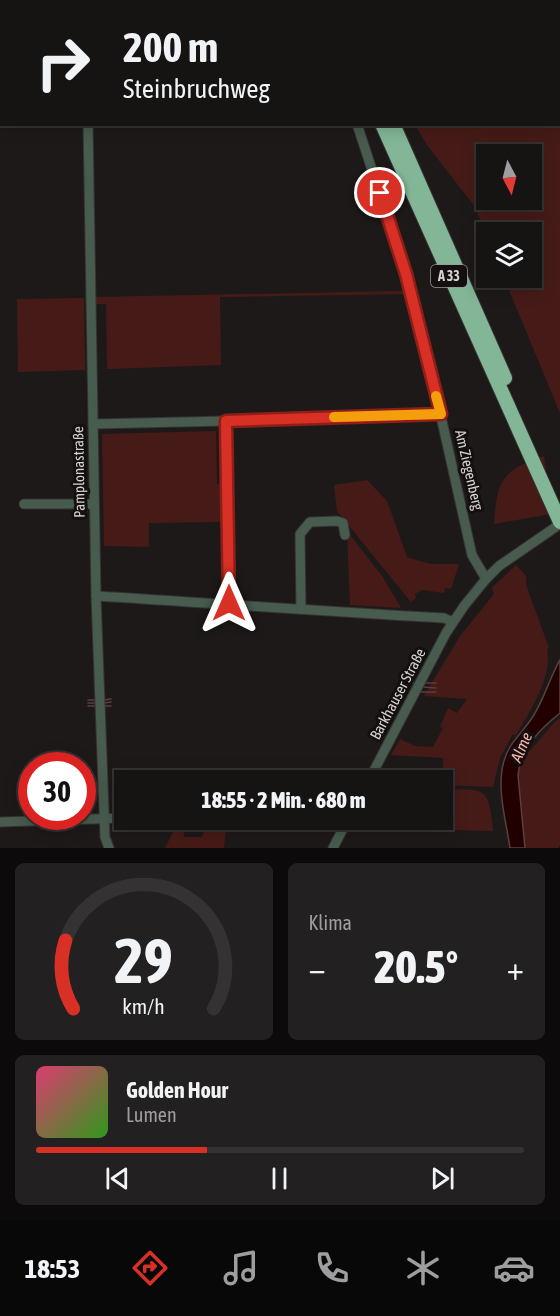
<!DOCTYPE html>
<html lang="de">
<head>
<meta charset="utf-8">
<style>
	body { margin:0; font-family:"Asap Condensed",sans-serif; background:#232021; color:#f1f3f6; height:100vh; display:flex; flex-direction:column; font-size:22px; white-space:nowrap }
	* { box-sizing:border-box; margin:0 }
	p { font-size:20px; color:#9e9ea0 }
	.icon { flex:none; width:33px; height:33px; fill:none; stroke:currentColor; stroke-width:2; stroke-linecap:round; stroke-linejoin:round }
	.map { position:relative; height:848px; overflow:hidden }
	.side { display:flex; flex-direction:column; gap:15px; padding:15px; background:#0c0a0a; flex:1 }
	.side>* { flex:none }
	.guide { position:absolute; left:0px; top:0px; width:561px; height:126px; box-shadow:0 3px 15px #0003,0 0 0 2px #353233; background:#161313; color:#f1f3f6; overflow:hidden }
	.needle { width:39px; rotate:173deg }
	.fabs { position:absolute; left:476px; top:144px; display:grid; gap:12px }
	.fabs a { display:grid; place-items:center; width:66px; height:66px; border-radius:0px; background:#161313; box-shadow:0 3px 15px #0003,0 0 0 2px #353233; font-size:30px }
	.speed { position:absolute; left:18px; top:752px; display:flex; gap:12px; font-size:30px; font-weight:700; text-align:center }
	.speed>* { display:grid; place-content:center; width:78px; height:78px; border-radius:50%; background:#161313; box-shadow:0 3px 15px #0003,0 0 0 2px #353233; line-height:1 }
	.speed .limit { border:9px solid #d22; background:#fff; color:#111 }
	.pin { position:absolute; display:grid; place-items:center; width:51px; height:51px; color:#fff; margin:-26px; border:3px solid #fff; border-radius:50%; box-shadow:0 2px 6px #0007 }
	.me { position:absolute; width:66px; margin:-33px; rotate:0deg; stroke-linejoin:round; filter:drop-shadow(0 0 4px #0008) }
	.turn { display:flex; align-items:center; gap:21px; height:126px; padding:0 24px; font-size:27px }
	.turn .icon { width:78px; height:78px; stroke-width:2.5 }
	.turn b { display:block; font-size:42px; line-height:51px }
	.big { font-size:45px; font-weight:800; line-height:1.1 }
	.side .tile { flex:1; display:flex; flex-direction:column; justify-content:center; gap:9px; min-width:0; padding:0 21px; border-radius:9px; background:#232021 }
	.side .dial { align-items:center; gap:0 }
	.dial svg { height:156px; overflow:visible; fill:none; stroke:#353233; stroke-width:7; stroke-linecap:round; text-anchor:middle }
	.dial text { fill:#f1f3f6; stroke:none }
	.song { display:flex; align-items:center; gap:18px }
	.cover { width:72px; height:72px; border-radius:9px; background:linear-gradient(135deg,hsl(340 70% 55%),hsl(110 70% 35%)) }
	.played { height:6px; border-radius:3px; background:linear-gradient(90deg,#d93025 35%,#353233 35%) }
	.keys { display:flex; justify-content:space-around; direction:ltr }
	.heat { display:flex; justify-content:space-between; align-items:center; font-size:33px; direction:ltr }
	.side .tiles { flex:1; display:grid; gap:15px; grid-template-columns:1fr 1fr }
	.tile:last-child { grid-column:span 2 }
	.trip { position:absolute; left:114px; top:770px; width:339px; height:60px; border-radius:0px; background:#161313; box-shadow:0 3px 15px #0003,0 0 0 2px #353233; font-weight:800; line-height:60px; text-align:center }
	.menu { display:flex; height:96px; justify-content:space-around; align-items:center; background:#090808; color:#9e9ea0 }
	.menu .icon { width:42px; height:42px }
	.menu .selected { color:#d93025 }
	.menu b { font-size:27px; color:#f1f3f6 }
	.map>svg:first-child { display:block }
	.green { fill:#461b17; fill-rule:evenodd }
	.water { fill:#230000; stroke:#593f3f; stroke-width:1.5 }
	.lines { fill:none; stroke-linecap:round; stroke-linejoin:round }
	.stream { stroke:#593f3f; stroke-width:1.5 }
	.minor-casing { stroke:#383333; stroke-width:11 }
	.highway-casing { stroke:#383333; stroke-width:16 }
	.minor { stroke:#475b4e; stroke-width:9 }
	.highway { stroke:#82b696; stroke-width:14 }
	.route-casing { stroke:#8d1f18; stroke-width:15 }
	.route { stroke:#d93025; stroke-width:10 }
	.slow { stroke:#f59e0b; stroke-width:10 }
	.labels { text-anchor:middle; stroke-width:6; stroke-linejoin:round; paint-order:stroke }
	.shield { fill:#151010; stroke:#9c9898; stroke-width:1.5 }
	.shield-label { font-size:14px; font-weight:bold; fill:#d6d3d2 }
	.street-label { font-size:15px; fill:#d6d3d2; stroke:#151010 }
	.water-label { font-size:16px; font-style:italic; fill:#fab5ac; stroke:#151010 }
</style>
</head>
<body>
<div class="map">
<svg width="560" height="848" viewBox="0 0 560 848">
	<rect width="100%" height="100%" fill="#1e1919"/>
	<g class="green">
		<path d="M360,0H560V413L504,278H531V232H486V234L475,207L427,145L415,125L560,124V2ZM486,154H531V200H486Z"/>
		<polygon points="404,291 405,294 220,297 221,365 107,369 106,304 95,304 95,297"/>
		<polygon points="84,298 85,370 18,372 17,299"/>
		<polygon points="216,431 217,484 221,484 222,522 149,523 149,547 104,546 102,434"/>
		<path d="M544,456L551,514L494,524C497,480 501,471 544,456Z"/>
		<polygon points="367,480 387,501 407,557 430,564 459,564 451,589 445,588 444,593 422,590 415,594 416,598 411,602 337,511 334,485"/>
		<polygon points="347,531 382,576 401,608 350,605"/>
		<path d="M516,565L526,576V585L549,648L547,649C553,676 530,712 516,735L513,734L500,758L493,787L443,785V758L391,755L400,739L415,746L433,747L443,728L440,727L448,708L457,713L467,699L424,696L460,636L494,594L492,588Z"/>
		<path d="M560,718V845L558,848H525L518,775L519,764L523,755C536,749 547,727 560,718Z"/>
		<polygon points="243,768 278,769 270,780 233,780"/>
		<path d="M443,789C485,790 489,785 493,831L417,829V819H442Z"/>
		<polygon points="178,822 183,823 184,837 202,837 207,824 226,825 224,848 165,848"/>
	</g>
	<path class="water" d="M560,660V713C540,729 521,748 518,775L525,848H510C506,821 496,787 504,761C508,744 523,732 532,718C544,700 549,679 560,660Z"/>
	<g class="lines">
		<g class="stream">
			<polyline points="408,683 417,683"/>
			<polyline points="424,683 436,683"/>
			<polyline points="423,687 436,688"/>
			<polyline points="419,692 436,692"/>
			<polyline points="88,700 96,700"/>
			<polyline points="104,700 111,699"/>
			<polyline points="88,703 96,703"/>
			<polyline points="104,703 111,702"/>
			<polyline points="88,706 97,706"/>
			<polyline points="104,706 111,706"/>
		</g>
		<g class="minor-casing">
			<g id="minor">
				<polyline points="78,0 78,2"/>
				<polyline points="165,0 166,2"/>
				<polyline points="0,101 2,101"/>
				<polyline points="88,124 96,596 105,837 109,848"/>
				<polyline points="357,124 406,274 431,372 472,555 486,579"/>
				<polyline points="93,424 226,421"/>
				<polyline points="24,504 94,504"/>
				<path d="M96,596C212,603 328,612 444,618L453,622"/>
				<polyline points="229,603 226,421 441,414"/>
				<polyline points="301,609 300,534 310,522 337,521 343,523 345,535"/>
				<polyline points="369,780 446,633 464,606 486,579 499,566 560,524"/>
				<polyline points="0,822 124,818"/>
				<polyline points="333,848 348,819"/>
			</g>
		</g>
		<g class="highway-casing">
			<g id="highway">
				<polyline points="328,0 329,2"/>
				<polyline points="339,0 340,2"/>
				<polyline points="382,124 560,522"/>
				<polyline points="393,124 505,378"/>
			</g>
		</g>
		<use href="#minor" class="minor"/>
		<use href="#highway" class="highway"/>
	</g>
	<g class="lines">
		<g class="route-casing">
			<polyline id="route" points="229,603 226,421 441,414 406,274 380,193"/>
		</g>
		<use href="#route" class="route"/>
		<polyline class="slow" points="334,417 441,414 436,396"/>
	</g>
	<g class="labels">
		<rect class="shield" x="431" y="265" width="36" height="22" rx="4.5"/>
		<g class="shield-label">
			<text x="449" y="281">A 33</text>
		</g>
		<g class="street-label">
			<text transform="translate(469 470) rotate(77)" y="5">Am Ziegenberg</text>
			<text transform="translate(79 472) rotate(-91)" y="5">Pamplonastraße</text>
			<text transform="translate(398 694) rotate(-62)" y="5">Barkhauser Straße</text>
		</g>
		<g class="water-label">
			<text transform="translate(521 747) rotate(-66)" y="6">Alme</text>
		</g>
	</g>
</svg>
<div class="fabs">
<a><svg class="needle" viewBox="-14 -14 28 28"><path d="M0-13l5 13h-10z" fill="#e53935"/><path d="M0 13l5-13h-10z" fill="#9e9ea0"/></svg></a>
<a><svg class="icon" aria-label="layers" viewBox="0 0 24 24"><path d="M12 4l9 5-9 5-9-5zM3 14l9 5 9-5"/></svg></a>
</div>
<div class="speed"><div class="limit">30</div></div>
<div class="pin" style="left:380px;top:193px;background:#d93025"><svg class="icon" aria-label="arrive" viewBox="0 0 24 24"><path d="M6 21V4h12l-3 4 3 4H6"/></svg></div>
<svg class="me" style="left:229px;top:603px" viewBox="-20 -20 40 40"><path d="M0-17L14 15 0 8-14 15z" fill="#d93025" stroke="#fff" stroke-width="4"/></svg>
<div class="trip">18:55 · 2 Min. · 680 m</div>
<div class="guide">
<div class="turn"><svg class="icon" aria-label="right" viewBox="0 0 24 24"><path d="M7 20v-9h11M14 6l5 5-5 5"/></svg><div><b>200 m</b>Steinbruchweg</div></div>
</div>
</div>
<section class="side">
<div class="tiles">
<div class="tile dial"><svg viewBox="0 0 100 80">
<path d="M14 69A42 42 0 1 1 86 69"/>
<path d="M14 69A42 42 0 0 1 10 34" stroke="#d93025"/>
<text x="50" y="56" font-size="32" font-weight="700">29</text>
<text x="50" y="72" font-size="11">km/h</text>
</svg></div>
<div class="tile"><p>Klima</p>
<div class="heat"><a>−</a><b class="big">20.5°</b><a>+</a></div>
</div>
<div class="tile">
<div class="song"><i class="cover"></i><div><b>Golden Hour</b><p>Lumen</p></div></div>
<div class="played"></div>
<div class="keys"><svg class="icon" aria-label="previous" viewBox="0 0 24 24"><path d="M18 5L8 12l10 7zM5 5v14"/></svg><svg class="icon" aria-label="pause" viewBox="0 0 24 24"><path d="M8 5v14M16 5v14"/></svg><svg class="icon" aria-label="next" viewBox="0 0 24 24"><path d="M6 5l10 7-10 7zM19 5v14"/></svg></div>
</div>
</div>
</section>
<nav class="menu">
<b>18:53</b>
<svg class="icon selected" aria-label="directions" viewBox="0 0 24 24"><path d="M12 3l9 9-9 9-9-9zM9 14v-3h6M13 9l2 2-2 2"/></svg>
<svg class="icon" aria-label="music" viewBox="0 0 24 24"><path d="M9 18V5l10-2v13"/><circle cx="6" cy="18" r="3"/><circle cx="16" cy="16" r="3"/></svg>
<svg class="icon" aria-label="phone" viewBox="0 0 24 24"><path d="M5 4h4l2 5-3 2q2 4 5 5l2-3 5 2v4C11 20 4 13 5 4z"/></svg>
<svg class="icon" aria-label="climate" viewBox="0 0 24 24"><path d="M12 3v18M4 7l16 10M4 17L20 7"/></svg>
<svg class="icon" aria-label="car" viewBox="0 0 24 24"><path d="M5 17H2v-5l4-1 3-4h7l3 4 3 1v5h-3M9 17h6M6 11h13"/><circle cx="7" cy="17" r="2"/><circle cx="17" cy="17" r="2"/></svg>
</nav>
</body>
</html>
